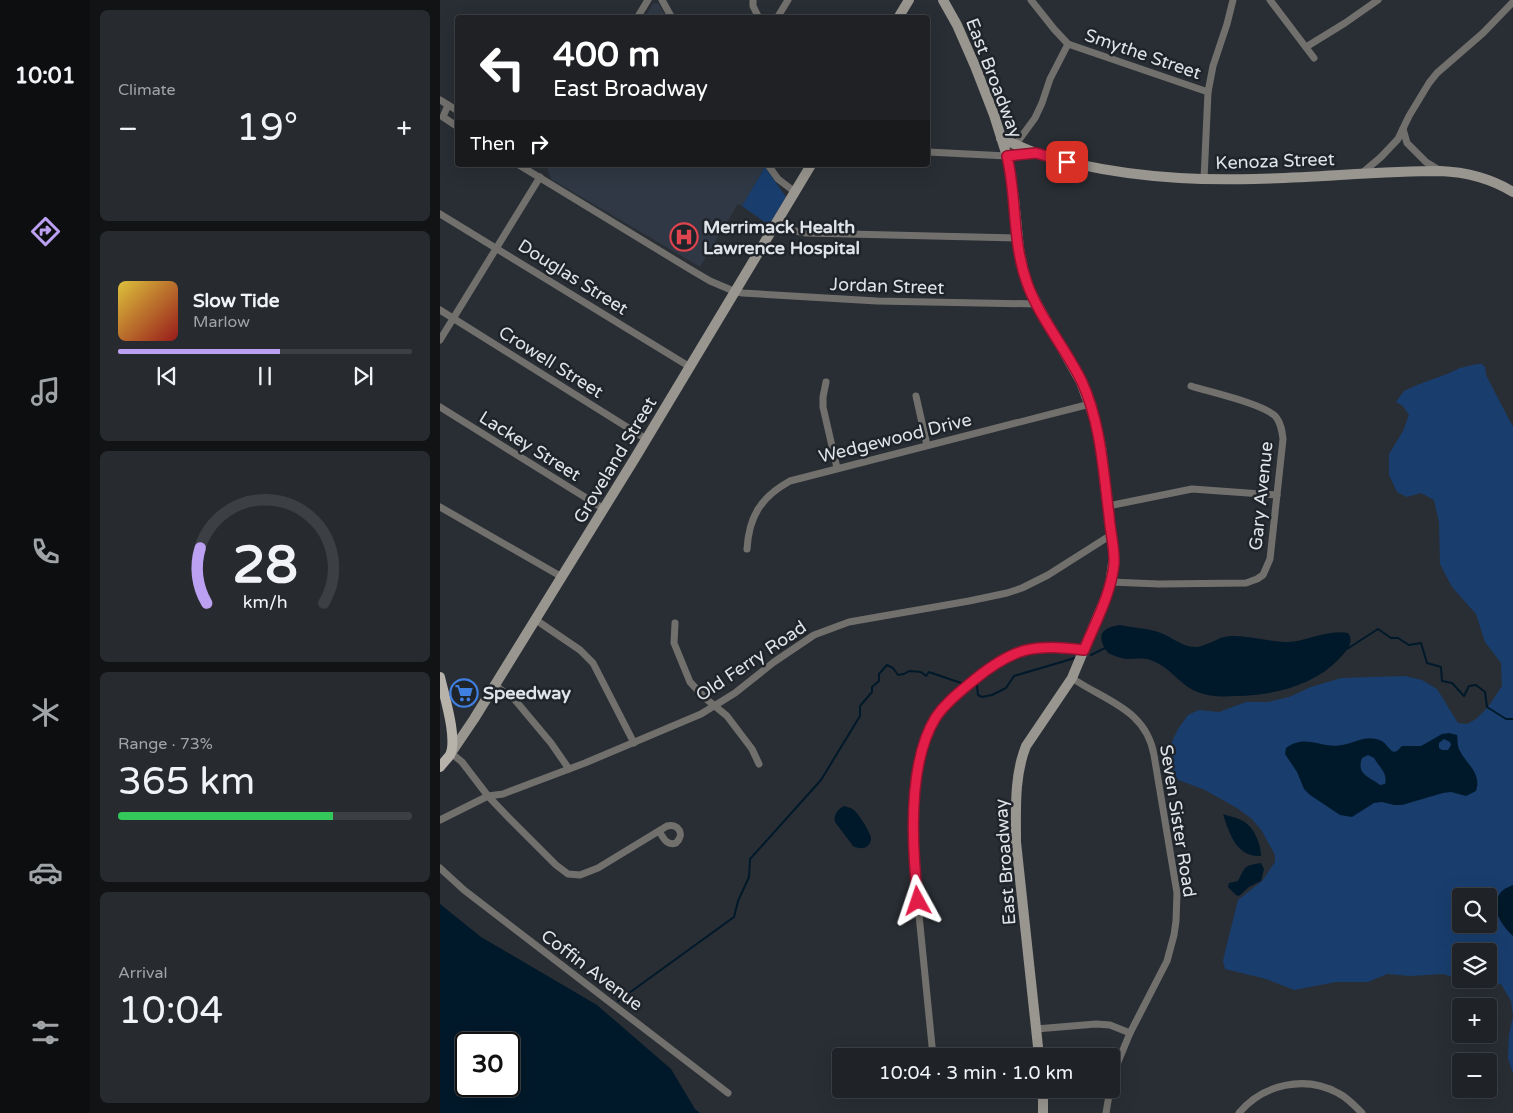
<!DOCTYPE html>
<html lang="en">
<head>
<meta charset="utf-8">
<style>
	body { margin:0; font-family:"Varela Round",sans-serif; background:#272a2f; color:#f1f3f6; height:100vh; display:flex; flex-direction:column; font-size:19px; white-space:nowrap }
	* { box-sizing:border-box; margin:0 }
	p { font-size:16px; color:#a1a4a7 }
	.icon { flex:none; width:28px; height:28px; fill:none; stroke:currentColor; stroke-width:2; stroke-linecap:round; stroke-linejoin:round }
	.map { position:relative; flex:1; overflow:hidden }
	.sheet { display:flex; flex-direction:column; gap:10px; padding:10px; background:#111315; width:350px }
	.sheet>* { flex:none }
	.hud { position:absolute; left:15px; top:15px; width:475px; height:152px; border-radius:5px; box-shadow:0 5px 20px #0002,0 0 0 1px #3c3f44; background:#202124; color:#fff; overflow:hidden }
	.tools { position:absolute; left:1012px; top:888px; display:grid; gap:10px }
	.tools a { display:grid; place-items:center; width:45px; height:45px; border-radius:5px; background:#1f2227; box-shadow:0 5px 20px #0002,0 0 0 1px #3c3f44; font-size:25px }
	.speed { position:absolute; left:15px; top:1032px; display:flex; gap:10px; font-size:25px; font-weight:700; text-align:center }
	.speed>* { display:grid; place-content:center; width:65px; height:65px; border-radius:50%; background:#1f2227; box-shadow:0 5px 20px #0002,0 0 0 1px #3c3f44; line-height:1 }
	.speed .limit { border:2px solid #111; border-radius:8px; background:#fff; color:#111 }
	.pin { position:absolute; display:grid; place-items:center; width:42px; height:42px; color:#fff; margin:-21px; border-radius:10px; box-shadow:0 2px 8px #0006 }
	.me { position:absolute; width:55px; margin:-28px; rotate:355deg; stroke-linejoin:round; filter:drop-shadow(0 0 4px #0008) }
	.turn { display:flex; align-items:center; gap:18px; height:105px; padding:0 15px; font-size:22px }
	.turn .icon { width:65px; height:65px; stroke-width:2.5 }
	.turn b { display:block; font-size:35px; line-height:42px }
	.then { display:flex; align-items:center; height:48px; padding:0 15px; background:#0003; gap:10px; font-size:19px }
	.big { font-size:38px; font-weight:600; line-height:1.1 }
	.sheet .tile { flex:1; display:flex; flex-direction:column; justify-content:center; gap:8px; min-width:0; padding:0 18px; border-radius:8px; background:#272a2f }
	.sheet .dial { align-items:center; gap:0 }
	.dial svg { height:130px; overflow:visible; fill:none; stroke:#3c3f44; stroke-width:7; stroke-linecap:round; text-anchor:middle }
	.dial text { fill:#f1f3f6; stroke:none }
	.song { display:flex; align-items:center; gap:15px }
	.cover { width:60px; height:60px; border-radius:8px; background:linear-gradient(135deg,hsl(50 70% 55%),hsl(0 70% 35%)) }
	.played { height:5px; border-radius:2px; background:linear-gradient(90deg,#bca0f2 55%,#3c3f44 55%) }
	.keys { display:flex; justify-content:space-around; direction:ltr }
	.heat { display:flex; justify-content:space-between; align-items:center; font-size:28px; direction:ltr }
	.charge { height:8px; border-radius:4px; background:linear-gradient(90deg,#34c759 73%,#3c3f44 0) }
	.trip { position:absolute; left:392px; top:1048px; width:288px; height:50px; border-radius:5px; background:#1f2227; box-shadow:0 5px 20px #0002,0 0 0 1px #3c3f44; font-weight:600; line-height:50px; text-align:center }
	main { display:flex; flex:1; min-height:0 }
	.dock { display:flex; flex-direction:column; width:90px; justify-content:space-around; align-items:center; background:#0c0e10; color:#a1a4a7 }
	.dock .icon { width:35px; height:35px }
	.dock .on { color:#bca0f2 }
	.dock b { font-size:22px; color:#f1f3f6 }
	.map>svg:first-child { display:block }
	.built { fill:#2f3844 }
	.green { fill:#193e6e; fill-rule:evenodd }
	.water { fill:#00192a; fill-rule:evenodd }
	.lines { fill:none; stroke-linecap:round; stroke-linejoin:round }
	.stream { stroke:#00192a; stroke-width:2 }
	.street { stroke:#72706c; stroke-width:7 }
	.secondary { stroke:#99958f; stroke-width:10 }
	.primary { stroke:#b7b2aa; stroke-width:10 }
	.route-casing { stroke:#92132f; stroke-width:12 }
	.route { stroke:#e11d48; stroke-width:9 }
	.labels { text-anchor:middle; stroke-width:5; stroke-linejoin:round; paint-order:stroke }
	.street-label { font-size:18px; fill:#e0e3e7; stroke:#1f242a }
	.poi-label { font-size:18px; font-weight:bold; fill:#e0e3e7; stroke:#1f242a; text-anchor:start }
</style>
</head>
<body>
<main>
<nav class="dock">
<b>10:01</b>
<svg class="icon on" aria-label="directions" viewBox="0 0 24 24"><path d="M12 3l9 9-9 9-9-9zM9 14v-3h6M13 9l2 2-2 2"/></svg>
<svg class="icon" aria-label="music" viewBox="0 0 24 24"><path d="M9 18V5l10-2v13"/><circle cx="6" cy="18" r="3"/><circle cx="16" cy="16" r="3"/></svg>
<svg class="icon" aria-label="phone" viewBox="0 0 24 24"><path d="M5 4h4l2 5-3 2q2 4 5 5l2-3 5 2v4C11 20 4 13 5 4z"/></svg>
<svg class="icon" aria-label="climate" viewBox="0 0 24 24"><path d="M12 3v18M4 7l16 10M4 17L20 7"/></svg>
<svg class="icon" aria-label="car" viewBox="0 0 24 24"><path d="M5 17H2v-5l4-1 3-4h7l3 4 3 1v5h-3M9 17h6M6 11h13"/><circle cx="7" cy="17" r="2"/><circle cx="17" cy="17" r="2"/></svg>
<svg class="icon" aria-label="filters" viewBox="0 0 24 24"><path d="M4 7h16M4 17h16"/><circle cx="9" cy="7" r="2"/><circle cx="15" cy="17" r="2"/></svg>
</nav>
<section class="sheet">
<div class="tile"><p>Climate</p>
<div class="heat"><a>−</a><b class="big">19°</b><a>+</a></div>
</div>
<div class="tile">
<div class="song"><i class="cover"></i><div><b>Slow Tide</b><p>Marlow</p></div></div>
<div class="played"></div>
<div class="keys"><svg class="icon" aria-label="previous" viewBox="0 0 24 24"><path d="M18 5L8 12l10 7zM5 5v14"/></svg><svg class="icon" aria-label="pause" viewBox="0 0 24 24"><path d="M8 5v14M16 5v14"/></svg><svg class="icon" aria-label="next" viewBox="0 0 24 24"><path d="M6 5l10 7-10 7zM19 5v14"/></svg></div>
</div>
<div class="tile dial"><svg viewBox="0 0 100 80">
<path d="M14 69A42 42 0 1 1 86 69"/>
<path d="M14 69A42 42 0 0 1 10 35" stroke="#bca0f2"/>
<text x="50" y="56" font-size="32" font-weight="700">28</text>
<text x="50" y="72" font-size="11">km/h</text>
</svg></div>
<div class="tile"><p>Range · 73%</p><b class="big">365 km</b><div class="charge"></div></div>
<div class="tile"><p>Arrival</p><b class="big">10:04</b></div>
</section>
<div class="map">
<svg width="1073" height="1113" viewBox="0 0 1073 1113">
	<rect width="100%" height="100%" fill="#292e34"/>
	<g class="built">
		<polygon points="213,3 218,3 227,17 205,17"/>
		<polygon points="106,165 324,165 325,167 302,206 298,204 260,267 111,179"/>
	</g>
	<g class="green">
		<polygon points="325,167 346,197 329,225 302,206"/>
		<path d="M1037,364H1042L1045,367L1046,375L1073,427V1074L1068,1058L1069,1035L1073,1016L1071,1001L1061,984L1044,985L1030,983L1003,974L970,976L947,974L928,982H896L854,990L826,979L785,969L783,961L786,948L798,900L822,881L835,862V855L822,831L812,819L797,808L765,790L731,777L730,761L731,744L738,729L748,715L759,710L779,712L806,702H828L849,697L871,687L901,678L965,676L982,680L997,689L1018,723L1027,724L1036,719L1048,707L1062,686L1061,663L1045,642L1036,614L1012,587L1000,564L999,522L994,500L981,493L967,497L957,492L949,475V454L963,431L969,415L963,406L956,402L964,391L977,385L1007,374L1020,368ZM1021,896H1049V924H1021ZM1021,951H1049V979H1021Z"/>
	</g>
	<g class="water">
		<path d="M680,625C693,628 707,628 718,632C732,636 742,648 757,647C769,645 778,637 790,636C809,635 828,642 848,642C868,641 887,629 908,633C915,642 906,652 899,659C873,686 834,695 797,696C781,697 768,697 753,690C738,682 729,667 713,661C704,657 695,659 686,659C680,658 674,656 668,653C656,636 660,628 680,625Z"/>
		<path d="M1009,733L1017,735C1018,740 1017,746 1020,751C1027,765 1042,773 1036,791L1026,796L1011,792L1003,793L962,805H954L942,802L934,803L912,817L900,815L870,795L864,789L857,772L845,754L846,748C866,733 881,749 902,745C914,743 924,736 936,739C947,741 946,748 954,752L957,751L962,746H981L1002,734ZM1004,739L1010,742L1011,745L1008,750H1002L999,748V743ZM928,755L934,758C939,767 948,773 945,784L940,785C930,777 916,775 922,758Z"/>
		<path d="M404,806C408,807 412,808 415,811C419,815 431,833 431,839C430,849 420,850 413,846L395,822C393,815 398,809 404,806Z"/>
		<path d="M783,814C790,817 797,817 803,821C814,827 821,844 821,856C797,858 789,833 783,814Z"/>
		<path d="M821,863L824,869L821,881L809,887L799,896L796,895L788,887L789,883L798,881C806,866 803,866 821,863Z"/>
		<path d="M1073,885V936C1061,925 1048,905 1062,891C1065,888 1069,887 1073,885Z"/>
		<path d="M0,904L41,937L157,1005L231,1069L255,1109L260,1113H0ZM26,1044H69V1086H26Z"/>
	</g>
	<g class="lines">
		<g class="stream">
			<polyline points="906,648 907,649 938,629 951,638 958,638 969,645 981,643 987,663 1001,667 1002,681 1012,683 1024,696 1029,686 1036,685 1045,692 1047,707 1066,719 1073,719"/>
			<polyline points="651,655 667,647"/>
			<polyline points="537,686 538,695 542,697 552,695 566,688 574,676 635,658"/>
			<polyline points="178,1001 294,917 298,901 309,877 310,859 381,780 420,716 420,706 432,692 432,687 439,681 439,674 447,665 453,668 458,675 464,674 469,671 481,672 486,676 489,672 524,684"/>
		</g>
		<g class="street">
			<polyline points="222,0 232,18"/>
			<polyline points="313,0 313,6 319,18"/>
			<polyline points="591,0 614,29 628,44 768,92"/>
			<polyline points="830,0 874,58"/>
			<polyline points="197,18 208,0"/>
			<polyline points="337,18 348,0"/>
			<polyline points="866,47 905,23 938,0"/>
			<polyline points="0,100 18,111"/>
			<polyline points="8,105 3,117 18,127"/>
			<polyline points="963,129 967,143 986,162 999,170"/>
			<polyline points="576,144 595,118 602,103 610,79 628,44"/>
			<polyline points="488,152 567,156"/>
			<polyline points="79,165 248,268 270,281 296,292 303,293 437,301 597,304"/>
			<polyline points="328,165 338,179 355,192"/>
			<polyline points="921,174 941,157 958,139 969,116 989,83 997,73 1043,33 1073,2"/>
			<polyline points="764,179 768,92 773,66 787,24 793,0"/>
			<polyline points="0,214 250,367"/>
			<polyline points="336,223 351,230 366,233 577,238"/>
			<polyline points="0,310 206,439"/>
			<polyline points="0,340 100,177"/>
			<polyline points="386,382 383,397 383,407 397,468"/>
			<polyline points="476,396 487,445"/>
			<polyline points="0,407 164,509"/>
			<polyline points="668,506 752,489 837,495"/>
			<polyline points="0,507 122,577"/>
			<path d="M307,549C309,516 321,497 350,481L650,404"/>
			<path d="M670,582L719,584L806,583L817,579L823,575L830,559L843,439C842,431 841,423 836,417C825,404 769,392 751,386"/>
			<polyline points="96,620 140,650 153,663 194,743"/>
			<polyline points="235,623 234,643 250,682 265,698 287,716 312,749 319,764"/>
			<path d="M632,678C665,701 706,709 714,755L737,893L736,921L734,935L727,961L690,1033L678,1062L671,1085"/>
			<polyline points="55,685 75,700 111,743 129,769"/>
			<path d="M11,753L22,762L48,796L69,818L116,865L128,874L140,875L158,868L227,826C239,823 245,835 236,843C227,846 224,839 219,831"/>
			<polyline points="0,820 48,796 63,794 145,763 261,714 295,693 334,662 374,635 409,622 529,601 567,593 582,588 608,575 671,535"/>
			<polyline points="0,868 24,890 288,1093"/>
			<polyline points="596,1029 656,1024 670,1025 690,1033"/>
			<path d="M493,1056C489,1016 485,976 481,935C475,873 462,776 495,719C505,702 520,691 535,679C573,648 595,644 644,650"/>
			<polyline points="666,1113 670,1089"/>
			<path d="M799,1113C823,1084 865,1075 898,1093C908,1098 915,1106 922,1113"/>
		</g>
		<g class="secondary">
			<path d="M503,0L517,25L535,66L554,115L567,156L574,198L579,249L586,282L597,304L641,382L655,420L661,446L674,557L670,584L667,594L632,678L586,746C574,776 576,809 576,842L599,1056"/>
			<polyline points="458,18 469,0"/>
			<path d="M561,138C573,143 584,149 596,153C666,175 741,181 814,179C876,178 938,171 1000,171C1026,172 1050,178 1073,192"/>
			<polyline points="567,156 593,153"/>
			<polyline points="11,753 34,719 195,458 371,165"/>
			<polyline points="603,1089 603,1113"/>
		</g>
		<path class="primary" d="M0,677C4,695 18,739 10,755C7,759 3,763 0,767"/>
	</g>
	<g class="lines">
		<g class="route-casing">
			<path id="route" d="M478,901C472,848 467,763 496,717C506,702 521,691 534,680C573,648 594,643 644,650C655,623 671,594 674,564C675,549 670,531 669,515C663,470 661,424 642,382C626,349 599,317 587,283C572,242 577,198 567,156L596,153L627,162"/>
		</g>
		<use href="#route" class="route"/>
	</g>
	<defs>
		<g id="hospital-ring" transform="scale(1.4375)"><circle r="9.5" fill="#1f242a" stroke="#e0444e" stroke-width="1.5"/><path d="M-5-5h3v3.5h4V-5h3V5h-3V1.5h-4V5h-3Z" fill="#e0444e"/></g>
		<g id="supermarket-ring" transform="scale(1.4375)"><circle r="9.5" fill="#1f242a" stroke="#3f7fe0" stroke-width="1.5"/><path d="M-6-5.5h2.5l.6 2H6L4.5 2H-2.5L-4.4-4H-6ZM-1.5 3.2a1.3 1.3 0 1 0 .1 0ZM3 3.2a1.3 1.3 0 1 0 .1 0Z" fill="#3f7fe0"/></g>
	</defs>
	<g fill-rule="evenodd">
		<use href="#hospital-ring" x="244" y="237"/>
		<use href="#supermarket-ring" x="24" y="693"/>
	</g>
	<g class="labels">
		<g class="street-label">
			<text transform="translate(703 54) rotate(19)" y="6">Smythe Street</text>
			<text transform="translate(554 78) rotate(69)" y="6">East Broadway</text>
			<text transform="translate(835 161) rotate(-2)" y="6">Kenoza Street</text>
			<text transform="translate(133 277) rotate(32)" y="6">Douglas Street</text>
			<text transform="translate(447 286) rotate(2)" y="6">Jordan Street</text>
			<text transform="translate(111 362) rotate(32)" y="6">Crowell Street</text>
			<text transform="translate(455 438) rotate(-14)" y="6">Wedgewood Drive</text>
			<text transform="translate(90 446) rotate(32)" y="6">Lackey Street</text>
			<text transform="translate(175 460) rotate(-59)" y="6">Groveland Street</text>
			<text transform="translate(821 496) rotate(-84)" y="6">Gary Avenue</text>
			<text transform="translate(311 661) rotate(-34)" y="6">Old Ferry Road</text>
			<text transform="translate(738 821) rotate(81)" y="6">Seven Sister Road</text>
			<text transform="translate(565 862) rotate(-94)" y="6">East Broadway</text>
			<text transform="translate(152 970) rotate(37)" y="6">Coffin Avenue</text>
		</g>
		<g class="poi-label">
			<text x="263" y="233">Merrimack Health<tspan x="263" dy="21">Lawrence Hospital</tspan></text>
			<text x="43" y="699">Speedway</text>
		</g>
	</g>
</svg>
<div class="tools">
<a><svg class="icon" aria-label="search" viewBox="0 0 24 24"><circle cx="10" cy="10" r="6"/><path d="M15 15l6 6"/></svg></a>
<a><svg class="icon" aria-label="layers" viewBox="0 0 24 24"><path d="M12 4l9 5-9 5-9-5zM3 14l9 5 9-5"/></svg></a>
<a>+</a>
<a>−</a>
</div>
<div class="speed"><div class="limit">30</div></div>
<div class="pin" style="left:627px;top:162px;background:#d93025"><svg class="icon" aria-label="arrive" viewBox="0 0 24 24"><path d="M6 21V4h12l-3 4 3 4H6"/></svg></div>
<svg class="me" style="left:478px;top:901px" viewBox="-20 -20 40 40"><path d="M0-17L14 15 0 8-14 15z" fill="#e11d48" stroke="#fff" stroke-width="4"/></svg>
<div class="trip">10:04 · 3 min · 1.0 km</div>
<div class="hud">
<div class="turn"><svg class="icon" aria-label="left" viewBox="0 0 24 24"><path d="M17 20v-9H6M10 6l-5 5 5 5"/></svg><div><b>400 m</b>East Broadway</div></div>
<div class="then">Then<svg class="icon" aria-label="right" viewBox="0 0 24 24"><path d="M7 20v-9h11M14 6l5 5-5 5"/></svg></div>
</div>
</div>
</main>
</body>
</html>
